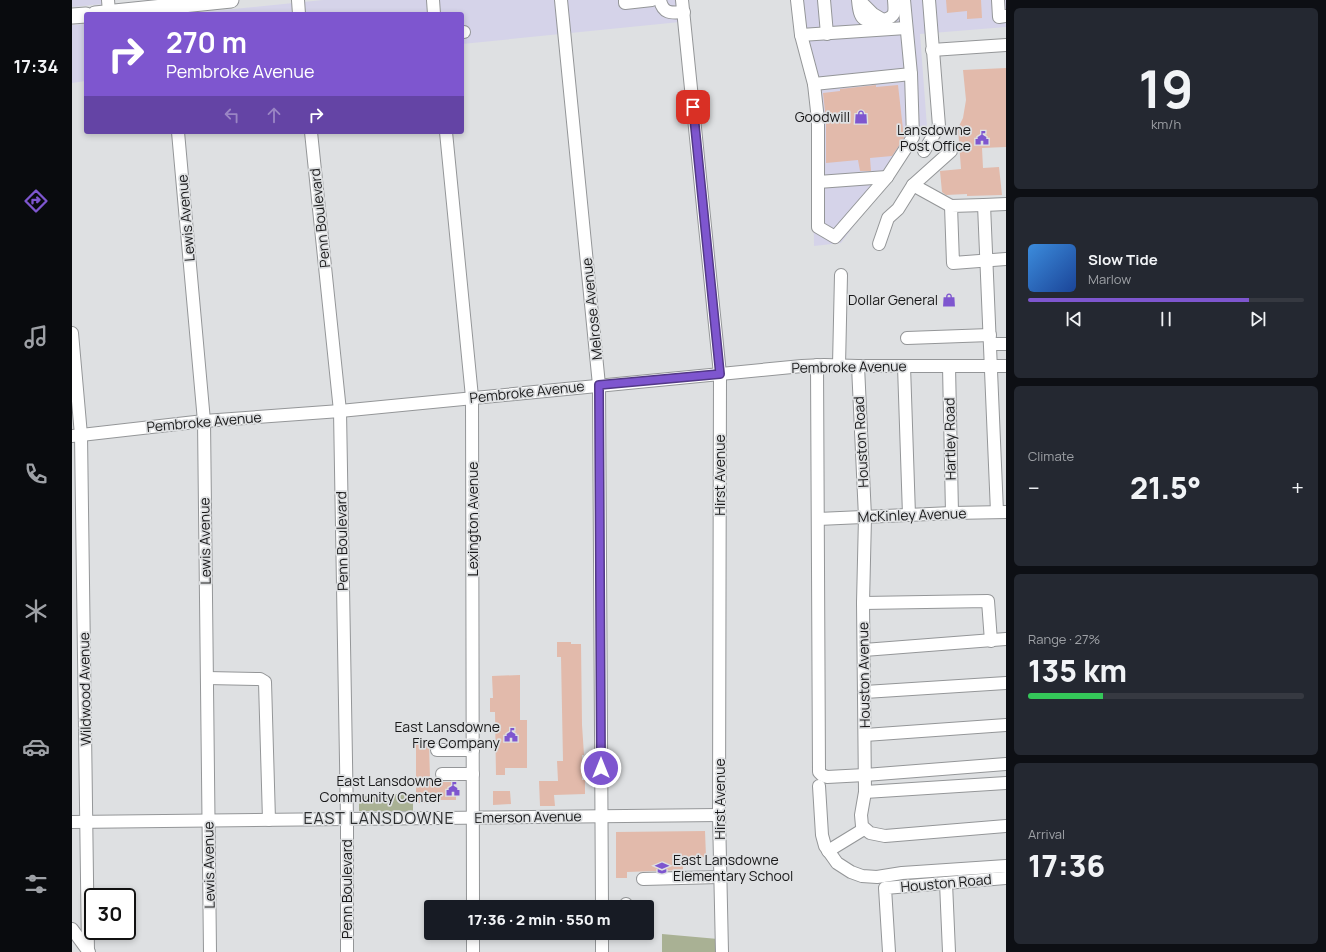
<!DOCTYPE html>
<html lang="en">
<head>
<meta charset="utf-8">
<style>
	body { margin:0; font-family:Manrope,sans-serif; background:#242831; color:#f1f3f6; height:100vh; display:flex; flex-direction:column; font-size:15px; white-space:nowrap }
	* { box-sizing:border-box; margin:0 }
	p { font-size:13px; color:#9ea1a6 }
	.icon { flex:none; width:22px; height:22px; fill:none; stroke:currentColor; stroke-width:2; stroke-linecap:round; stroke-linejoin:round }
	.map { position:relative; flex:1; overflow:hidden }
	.side { display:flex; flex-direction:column; gap:8px; padding:8px; background:#0d0f14; width:320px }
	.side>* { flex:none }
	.top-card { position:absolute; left:12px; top:12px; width:380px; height:122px; border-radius:4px; box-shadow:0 2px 6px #0003; background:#7e56cf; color:#fff; overflow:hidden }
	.speed { position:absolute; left:12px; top:888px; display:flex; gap:8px; font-size:20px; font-weight:700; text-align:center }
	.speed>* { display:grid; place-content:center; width:52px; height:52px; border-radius:50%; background:#171b24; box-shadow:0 2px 6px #0003; line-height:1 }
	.speed .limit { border:2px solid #111; border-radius:6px; background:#fff; color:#111 }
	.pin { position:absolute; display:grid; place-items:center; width:34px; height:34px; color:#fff; margin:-17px; border-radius:8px; box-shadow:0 2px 6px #0006 }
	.me { position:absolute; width:44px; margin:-22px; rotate:0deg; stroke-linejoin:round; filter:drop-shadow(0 0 3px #0008) }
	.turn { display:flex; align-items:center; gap:14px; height:84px; padding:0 16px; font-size:18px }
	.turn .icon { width:52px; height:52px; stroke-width:2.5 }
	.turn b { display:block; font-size:28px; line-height:34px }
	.lanes { display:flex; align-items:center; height:38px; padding:0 16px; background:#0003; justify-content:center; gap:20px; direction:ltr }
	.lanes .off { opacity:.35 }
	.big { font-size:30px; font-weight:800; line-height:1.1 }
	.side .tile { flex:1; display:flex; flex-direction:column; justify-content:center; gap:6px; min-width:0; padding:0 14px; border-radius:6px; background:#242831 }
	.side .dial { align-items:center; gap:0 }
	.dial b { font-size:52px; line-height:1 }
	.song { display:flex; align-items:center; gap:12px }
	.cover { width:48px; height:48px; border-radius:6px; background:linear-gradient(135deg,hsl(210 70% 55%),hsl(220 70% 35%)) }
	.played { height:4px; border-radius:2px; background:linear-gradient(90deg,#7e56cf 80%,#363941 80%) }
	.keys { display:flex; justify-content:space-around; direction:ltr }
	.heat { display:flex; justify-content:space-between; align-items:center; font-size:22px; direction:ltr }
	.charge { height:6px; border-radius:3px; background:linear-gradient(90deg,#34c759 27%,#363941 0) }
	.trip { position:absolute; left:352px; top:900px; width:230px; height:40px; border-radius:4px; background:#171b24; box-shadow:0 2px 6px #0003; font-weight:800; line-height:40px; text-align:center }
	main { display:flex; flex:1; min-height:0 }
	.tabs { display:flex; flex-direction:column; width:72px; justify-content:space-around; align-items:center; background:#090b0e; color:#9ea1a6 }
	.tabs .icon { width:28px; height:28px }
	.tabs .selected { color:#7e56cf }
	.tabs b { font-size:18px; color:#f1f3f6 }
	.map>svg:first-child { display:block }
	.commercial { fill:#d5d3e9 }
	.green { fill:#a9b194 }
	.building { fill:#e2baab }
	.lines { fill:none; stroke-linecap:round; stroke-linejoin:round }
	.minor-casing { stroke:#949698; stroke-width:14 }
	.major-casing { stroke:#949698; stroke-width:17 }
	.minor { stroke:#fff; stroke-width:12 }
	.major { stroke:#fff; stroke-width:15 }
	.route-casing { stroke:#523887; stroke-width:10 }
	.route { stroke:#7e56cf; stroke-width:7 }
	.labels { text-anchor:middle; stroke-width:3.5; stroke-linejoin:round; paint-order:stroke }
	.poi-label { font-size:14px; fill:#19191a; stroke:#dee0e2; text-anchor:end }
	.street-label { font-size:14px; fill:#19191a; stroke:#dee0e2 }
	.quarter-label { font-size:16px; letter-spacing:1px; fill:#2c2e2f; stroke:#dee0e2 }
</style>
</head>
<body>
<main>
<nav class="tabs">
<b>17:34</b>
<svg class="icon selected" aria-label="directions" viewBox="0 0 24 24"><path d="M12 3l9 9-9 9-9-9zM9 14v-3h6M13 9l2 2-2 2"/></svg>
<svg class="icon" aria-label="music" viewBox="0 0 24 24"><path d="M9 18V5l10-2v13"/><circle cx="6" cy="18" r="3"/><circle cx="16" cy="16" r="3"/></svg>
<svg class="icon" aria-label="phone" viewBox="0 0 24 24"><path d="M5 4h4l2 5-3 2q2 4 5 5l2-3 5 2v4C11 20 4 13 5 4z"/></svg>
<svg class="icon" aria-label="climate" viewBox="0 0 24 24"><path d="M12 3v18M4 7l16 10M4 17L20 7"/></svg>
<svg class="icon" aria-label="car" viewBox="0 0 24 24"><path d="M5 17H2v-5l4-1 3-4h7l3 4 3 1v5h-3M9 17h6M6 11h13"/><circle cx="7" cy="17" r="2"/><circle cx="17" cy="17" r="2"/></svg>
<svg class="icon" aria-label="filters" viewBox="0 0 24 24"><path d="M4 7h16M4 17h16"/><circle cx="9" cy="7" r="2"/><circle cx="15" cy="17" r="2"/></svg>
</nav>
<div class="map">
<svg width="934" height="952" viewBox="0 0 934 952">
	<rect width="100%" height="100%" fill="#dee0e2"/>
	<g class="commercial">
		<polygon points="0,0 31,0 31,4 0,7"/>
		<polygon points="251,0 606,0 608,22 390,44 390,14 111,14"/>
		<polygon points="730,0 934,0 934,27 848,34 855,127 769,243 742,246 740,114"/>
		<polygon points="14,24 14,81 0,83 0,25"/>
	</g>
	<g class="green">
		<polygon points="320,794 341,794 341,811 287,811 287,796 320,795"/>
		<polygon points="590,934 646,939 646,952 590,952"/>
	</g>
	<g class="building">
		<polygon points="874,0 909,0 910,18 895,19 895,11 875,13"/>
		<polygon points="934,68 934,147 910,148 911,168 927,167 930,195 895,196 895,194 874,195 870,192 868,171 889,169 886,128 891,118 894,100 891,70"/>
		<polygon points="804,85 804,87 826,85 832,138 820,156 798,158 799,171 788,171 786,160 754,163 754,120 751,93 768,91 768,89"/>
		<polygon points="485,642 499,642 499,644 509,644 510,725 512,755 510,755 510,780 513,780 513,794 482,795 483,806 468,806 467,781 486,781 485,761 491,761 489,657 485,657"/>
		<polygon points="448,675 448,720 455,720 455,768 433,768 433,775 424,775 423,712 418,712 418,698 421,698 420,676"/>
		<polygon points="344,744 357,744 358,778 364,778 370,782 384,782 384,800 356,800 356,803 344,803"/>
		<polygon points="421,791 438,791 439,804 421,805"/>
		<polygon points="633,831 634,857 611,857 611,870 555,872 555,878 544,878 544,832"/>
	</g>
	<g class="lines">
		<g class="minor-casing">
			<g id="minor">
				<polyline points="36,0 37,12"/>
				<polyline points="226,0 227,14"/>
				<polyline points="361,0 362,14"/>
				<polyline points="489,0 527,385 530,907"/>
				<polyline points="553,0 553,3 580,0"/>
				<path d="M588,0C591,14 599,13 612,12"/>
				<polyline points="610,0 648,374 647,815 650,952"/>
				<polyline points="725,0 729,35 742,84 839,74 832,0"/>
				<polyline points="752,0 755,34"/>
				<path d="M786,0C788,21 791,22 811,20"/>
				<path d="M787,0L801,14L811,20C824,17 823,12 822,0"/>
				<polyline points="926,0 927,17 934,16"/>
				<polyline points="390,32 392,32"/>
				<polyline points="729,35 834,28"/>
				<polyline points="860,50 934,45"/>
				<polyline points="742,84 746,120 746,227 763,237 815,177 841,137 839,74"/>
				<polyline points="106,132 132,421 138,952"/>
				<polyline points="239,132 268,411 275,819 275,952"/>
				<polyline points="374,132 400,397 401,907"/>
				<polyline points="852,151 867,126 857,0"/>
				<polyline points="746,182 815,177"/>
				<polyline points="912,205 879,206 881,263 934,259"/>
				<polyline points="879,206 841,185 879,151"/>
				<polyline points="807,244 816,218 826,209 841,185"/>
				<polyline points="0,333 9,435 16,952"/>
				<polyline points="835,338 918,335"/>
				<polyline points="918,344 934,344"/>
				<polyline points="745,365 747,772 750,775 755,777 793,775 934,764"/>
				<polyline points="767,365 769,275"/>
				<polyline points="786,366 793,517 791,603 793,792 789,815 790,826 798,833 813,836 934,826"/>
				<polyline points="832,366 837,515"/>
				<polyline points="877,366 880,513"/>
				<polyline points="0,436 132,421 268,411 730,366 752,365 786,366 934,366"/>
				<polyline points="925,512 912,205 934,204"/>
				<polyline points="746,519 880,513 934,512"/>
				<polyline points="791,603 916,601 919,641"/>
				<polyline points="792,650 934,639"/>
				<polyline points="135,678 188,679 193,682 197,820"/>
				<polyline points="793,692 934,683"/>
				<polyline points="793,735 934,725"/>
				<polyline points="365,750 401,750"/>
				<polyline points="370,774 401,774"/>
				<polyline points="747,786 750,835 753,846 765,863 779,872 790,876 805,877 830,873 934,866"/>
				<polyline points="793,792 934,783"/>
				<polyline points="0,822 647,815"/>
				<polyline points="756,851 792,829"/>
				<polyline points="571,879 648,877"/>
				<polyline points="874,883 877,952"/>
				<polyline points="554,904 554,907"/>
				<polyline points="0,929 17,952"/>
				<polyline points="530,933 530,952"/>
				<polyline points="401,952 401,933"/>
				<polyline points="817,952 813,888 934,878"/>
			</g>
		</g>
		<g class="major-casing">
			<g id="major">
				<polyline points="23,14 159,0"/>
				<polyline points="0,16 14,15"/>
			</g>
		</g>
		<use href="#minor" class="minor"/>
		<use href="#major" class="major"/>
	</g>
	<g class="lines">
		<g class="route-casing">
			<polyline id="route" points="529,768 527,385 648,374 621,107"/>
		</g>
		<use href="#route" class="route"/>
	</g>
	<defs>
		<g id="shop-bare" transform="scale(1.08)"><path d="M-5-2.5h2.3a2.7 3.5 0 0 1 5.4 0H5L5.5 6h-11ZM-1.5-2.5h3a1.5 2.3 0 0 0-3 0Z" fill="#7e56cf" stroke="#dee0e2" stroke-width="2.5" paint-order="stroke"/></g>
		<g id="civic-bare" transform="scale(1.08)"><path d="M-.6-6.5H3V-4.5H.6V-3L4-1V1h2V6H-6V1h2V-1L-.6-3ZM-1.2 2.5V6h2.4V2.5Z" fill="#7e56cf" stroke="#dee0e2" stroke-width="2.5" paint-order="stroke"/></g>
		<g id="school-bare" transform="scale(1.08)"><path d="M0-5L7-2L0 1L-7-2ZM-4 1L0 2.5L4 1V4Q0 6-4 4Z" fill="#7e56cf" stroke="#dee0e2" stroke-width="2.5" paint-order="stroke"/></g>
	</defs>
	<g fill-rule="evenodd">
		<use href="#shop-bare" x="789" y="117"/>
		<use href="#civic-bare" x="910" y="138"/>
		<use href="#shop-bare" x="877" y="300"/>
		<use href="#civic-bare" x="439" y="735"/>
		<use href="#civic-bare" x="381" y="789"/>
		<use href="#school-bare" x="590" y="868"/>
	</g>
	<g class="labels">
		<g class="poi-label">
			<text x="778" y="122">Goodwill</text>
			<text x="899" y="135">Lansdowne<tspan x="899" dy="16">Post Office</tspan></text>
			<text x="866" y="305">Dollar General</text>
			<text x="428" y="732">East Lansdowne<tspan x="428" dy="16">Fire Company</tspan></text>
			<text x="370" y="786">East Lansdowne<tspan x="370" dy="16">Community Center</tspan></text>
			<text x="601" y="865" text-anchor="start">East Lansdowne<tspan x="601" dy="16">Elementary School</tspan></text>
		</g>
		<g class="street-label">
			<text transform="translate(114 218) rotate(-95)" y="5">Lewis Avenue</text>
			<text transform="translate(248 218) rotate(-96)" y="5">Penn Boulevard</text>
			<text transform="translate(520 309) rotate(-96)" y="5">Melrose Avenue</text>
			<text transform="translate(777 367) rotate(-1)" y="5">Pembroke Avenue</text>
			<text transform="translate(455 392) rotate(-6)" y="5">Pembroke Avenue</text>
			<text transform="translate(132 422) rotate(-5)" y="5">Pembroke Avenue</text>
			<text transform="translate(878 439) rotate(-91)" y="5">Hartley Road</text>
			<text transform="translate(789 442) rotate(-93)" y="5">Houston Road</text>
			<text transform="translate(648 475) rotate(-90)" y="5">Hirst Avenue</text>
			<text transform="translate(840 515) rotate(-2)" y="5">McKinley Avenue</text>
			<text transform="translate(401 519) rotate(-90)" y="5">Lexington Avenue</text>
			<text transform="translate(133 541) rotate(-91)" y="5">Lewis Avenue</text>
			<text transform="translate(270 541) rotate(-91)" y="5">Penn Boulevard</text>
			<text transform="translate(792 675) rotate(-91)" y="5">Houston Avenue</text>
			<text transform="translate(13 689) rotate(-91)" y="5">Wildwood Avenue</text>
			<text transform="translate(648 799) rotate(-90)" y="5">Hirst Avenue</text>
			<text transform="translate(456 817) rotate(-1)" y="5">Emerson Avenue</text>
			<text transform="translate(137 865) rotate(-91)" y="5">Lewis Avenue</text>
			<text transform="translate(874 883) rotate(-5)" y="5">Houston Road</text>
			<text transform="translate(275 889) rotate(-90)" y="5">Penn Boulevard</text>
		</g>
		<g class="quarter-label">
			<text x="307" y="824">EAST LANSDOWNE</text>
		</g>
	</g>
</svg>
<div class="speed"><div class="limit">30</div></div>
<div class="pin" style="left:621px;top:107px;background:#d93025"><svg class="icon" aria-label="arrive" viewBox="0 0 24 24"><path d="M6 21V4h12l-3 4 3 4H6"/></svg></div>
<svg class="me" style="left:529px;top:768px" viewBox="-20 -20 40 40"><circle r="17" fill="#7e56cf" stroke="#fff" stroke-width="3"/><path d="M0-11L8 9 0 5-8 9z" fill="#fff"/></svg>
<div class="trip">17:36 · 2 min · 550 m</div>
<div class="top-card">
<div class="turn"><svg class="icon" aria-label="right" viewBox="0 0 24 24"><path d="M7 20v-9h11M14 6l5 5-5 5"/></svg><div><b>270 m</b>Pembroke Avenue</div></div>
<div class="lanes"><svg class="icon off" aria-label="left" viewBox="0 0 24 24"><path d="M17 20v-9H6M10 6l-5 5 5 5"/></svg><svg class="icon off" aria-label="ahead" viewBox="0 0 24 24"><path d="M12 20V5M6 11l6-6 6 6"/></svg><svg class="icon" aria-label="right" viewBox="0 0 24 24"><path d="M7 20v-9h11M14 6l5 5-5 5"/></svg></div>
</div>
</div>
<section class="side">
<div class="tile dial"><b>19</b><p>km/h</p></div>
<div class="tile">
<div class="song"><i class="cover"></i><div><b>Slow Tide</b><p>Marlow</p></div></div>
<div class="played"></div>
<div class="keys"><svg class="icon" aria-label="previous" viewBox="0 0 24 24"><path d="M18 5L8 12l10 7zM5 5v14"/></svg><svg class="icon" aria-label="pause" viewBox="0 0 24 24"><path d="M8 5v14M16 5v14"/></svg><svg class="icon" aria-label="next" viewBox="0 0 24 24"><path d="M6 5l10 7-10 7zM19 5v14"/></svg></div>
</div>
<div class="tile"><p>Climate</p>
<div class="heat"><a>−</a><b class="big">21.5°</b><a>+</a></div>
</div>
<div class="tile"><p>Range · 27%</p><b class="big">135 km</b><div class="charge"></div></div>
<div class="tile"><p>Arrival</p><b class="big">17:36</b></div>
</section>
</main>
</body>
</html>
